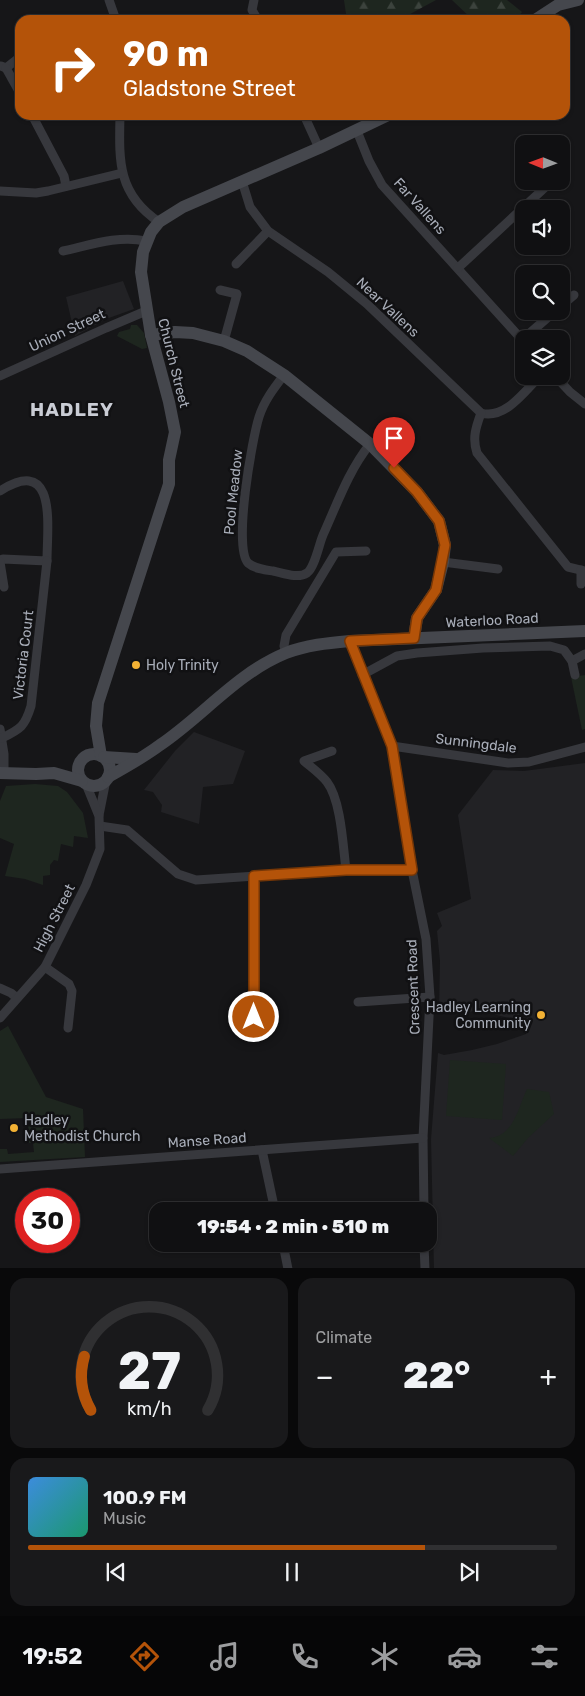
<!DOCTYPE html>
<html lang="en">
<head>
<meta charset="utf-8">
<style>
	body { margin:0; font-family:Rubik,sans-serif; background:#19191b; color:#f1f3f6; height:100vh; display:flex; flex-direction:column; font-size:19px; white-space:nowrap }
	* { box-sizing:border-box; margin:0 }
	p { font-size:16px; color:#9c9d9f }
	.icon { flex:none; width:28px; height:28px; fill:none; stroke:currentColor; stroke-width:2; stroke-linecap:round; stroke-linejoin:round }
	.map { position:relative; height:1268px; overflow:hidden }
	.sheet { display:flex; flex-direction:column; gap:10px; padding:10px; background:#09090a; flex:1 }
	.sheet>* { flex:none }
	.guide { position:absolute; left:15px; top:15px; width:555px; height:105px; border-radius:15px; box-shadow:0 1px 4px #0004,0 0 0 1px #303032; background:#b45309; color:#fff; overflow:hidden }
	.needle { width:32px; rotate:271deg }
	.buttons { position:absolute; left:515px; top:135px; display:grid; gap:10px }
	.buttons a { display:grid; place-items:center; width:55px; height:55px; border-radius:10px; background:#101012; box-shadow:0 1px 4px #0004,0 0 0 1px #303032; font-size:25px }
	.speed { position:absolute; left:15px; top:1188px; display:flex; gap:10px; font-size:25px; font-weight:700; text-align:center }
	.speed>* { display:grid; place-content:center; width:65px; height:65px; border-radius:50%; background:#101012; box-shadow:0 1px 4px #0004,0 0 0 1px #303032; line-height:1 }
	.speed .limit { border:8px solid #d22; background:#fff; color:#111 }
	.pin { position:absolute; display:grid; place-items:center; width:42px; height:42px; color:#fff; margin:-51px -21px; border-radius:50% 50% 50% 0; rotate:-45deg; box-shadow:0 0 5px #0007 }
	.pin .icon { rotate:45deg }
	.me { position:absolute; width:55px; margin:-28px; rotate:0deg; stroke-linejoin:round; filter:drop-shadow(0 0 4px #0008) }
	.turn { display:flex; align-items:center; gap:18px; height:105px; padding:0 25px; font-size:22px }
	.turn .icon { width:65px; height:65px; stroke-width:2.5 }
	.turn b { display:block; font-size:35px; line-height:42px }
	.big { font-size:38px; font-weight:800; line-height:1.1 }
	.sheet .card { flex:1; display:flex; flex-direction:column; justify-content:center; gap:8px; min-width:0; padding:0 18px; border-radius:15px; background:#19191b }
	.sheet .dial { align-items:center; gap:0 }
	.dial svg { height:130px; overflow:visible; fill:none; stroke:#303032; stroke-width:7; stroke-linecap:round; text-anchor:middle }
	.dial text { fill:#f1f3f6; stroke:none }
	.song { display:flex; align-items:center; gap:15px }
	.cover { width:60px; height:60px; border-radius:8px; background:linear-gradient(135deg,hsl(210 70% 55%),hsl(160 70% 35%)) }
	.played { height:5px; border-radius:2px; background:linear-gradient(90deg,#b45309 75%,#303032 75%) }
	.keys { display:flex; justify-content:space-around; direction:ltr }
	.heat { display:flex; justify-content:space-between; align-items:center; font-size:28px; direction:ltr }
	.sheet .tiles { flex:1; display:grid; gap:10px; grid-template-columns:1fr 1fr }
	.card:last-child { grid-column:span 2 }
	.trip { position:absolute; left:149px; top:1202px; width:288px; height:50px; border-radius:15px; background:#101012; box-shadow:0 1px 4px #0004,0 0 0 1px #303032; font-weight:800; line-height:50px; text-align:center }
	.dock { display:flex; height:80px; justify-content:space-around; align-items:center; background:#060607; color:#9c9d9f }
	.dock .icon { width:35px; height:35px }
	.dock .on { color:#b45309 }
	.dock b { font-size:22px; color:#f1f3f6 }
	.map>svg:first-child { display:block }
	.built { fill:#222225 }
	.green { fill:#1e261f }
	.forest { fill:url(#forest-firs) }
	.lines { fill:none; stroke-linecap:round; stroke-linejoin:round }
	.street { stroke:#37383d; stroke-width:9 }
	.secondary { stroke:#45474d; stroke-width:12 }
	.route-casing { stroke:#753606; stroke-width:12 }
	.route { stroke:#b45309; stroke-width:9 }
	.poi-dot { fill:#f2b134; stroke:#111113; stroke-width:2 }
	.labels { text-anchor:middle; stroke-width:5; stroke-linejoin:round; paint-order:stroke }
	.street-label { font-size:14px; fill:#a8adb8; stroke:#111113 }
	.poi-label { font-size:14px; fill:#a8adb8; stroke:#111113; text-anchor:start }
	.district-label { font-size:19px; font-weight:bold; letter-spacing:1px; fill:#c9ccd4; stroke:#111113 }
</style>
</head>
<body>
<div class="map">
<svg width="585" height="1269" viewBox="0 0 585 1269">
	<defs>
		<pattern id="forest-firs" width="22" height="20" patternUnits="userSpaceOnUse" patternTransform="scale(1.25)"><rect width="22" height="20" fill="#1e261f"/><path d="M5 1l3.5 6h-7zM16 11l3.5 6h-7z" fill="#3c433d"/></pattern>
	</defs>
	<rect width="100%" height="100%" fill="#161618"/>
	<g class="built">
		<polygon points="123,281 134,309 106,319 75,336 66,297"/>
		<polygon points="194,732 245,751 233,784 203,787 199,824 161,812 162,805 153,792 144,790 175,751"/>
		<polygon points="585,763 585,1268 434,1269 431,1139 438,1053 444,1055 472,1050 497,1044 526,1034 526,1028 512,1019 482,1011 439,1013 440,961 437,931 442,926 437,913 471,899 458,815 493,770 524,771"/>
	</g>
	<g class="green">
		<polygon points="131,325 137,325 144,333 147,348 142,349 117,336 119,332 130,329"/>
		<polygon points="585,675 585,729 582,730 571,677"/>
		<polygon points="35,784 58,786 67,792 83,813 88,838 74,836 73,847 61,844 58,861 54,860 50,865 50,875 43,876 43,885 25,879 5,876 14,844 0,838 0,801 6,786"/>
		<polygon points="8,1026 46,1097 83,1109 85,1157 0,1162 0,1149 7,1149 8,1154 34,1152 33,1143 29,1143 28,1118 0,1119 0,1031"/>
		<polygon points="450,1060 506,1064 502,1120 446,1116"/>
		<path d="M527,1089L549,1092L554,1114L528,1138L513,1156L489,1138C514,1136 518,1108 527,1089Z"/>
	</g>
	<g class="forest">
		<polygon points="344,0 436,0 399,20 347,20"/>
		<polygon points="452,0 507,0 522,12 515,20 473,20"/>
	</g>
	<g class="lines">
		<g class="street">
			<polyline points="109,0 116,20"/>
			<polyline points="254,0 252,10 258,20"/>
			<polyline points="1,66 6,68 20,57"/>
			<polyline points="6,68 20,93"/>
			<polyline points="32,115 64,176 66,186"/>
			<path d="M120,115C119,160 117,194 159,222"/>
			<polyline points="304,115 319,148"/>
			<polyline points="357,131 369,161 382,185 524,342"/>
			<path d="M242,181L250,207L268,231L328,272L367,304L481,413C505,420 525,391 540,376"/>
			<polyline points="0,191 36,193 48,191 122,173"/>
			<path d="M63,251C90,245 118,235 146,241"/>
			<polyline points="236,264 268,231"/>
			<polyline points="458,268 552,181"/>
			<polyline points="220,290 237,294 224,341"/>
			<polyline points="561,306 574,295"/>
			<polyline points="522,340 555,311"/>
			<path d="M284,375C274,388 264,401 259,417C252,439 233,547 248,563C255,569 265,570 273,571C283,573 298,579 307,573C315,567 319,544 323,535C337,504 349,470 370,444"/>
			<polyline points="0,376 106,328 146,311"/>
			<polyline points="555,376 570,392 585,404"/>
			<path d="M481,413C476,427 472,438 477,453L568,567L585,571"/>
			<path d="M0,491C58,454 47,527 47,561L3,559L0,560"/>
			<polyline points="0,562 4,587"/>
			<polyline points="443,562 498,569"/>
			<polyline points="581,584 581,570"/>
			<polyline points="350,641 392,746 412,870 426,939 430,997 423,1138 424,1211"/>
			<polyline points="286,653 284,646 286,635 336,552 366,551"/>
			<polyline points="572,661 585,654"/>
			<polyline points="362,675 397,656 417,653 483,648 550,646 564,650 572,661 575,675"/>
			<polyline points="0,729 4,754 4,773"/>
			<path d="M2,738C21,729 25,726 31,706L47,561"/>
			<polyline points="392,746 508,763 529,762 585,747"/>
			<path d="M332,751L304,761C311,767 321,774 327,782C341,800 343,846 346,870"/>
			<polyline points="99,815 106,780"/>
			<polyline points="100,826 127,830 178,874 196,880 346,870 412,870"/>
			<polyline points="45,967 69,984 72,991 68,1028"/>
			<polyline points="0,988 11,993 17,998"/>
			<polyline points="358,1002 430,997"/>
			<polyline points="254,1017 254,876"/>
			<polyline points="0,1018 45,967 86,885 100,849 99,816 86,784"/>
			<polyline points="262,1150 275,1211"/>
			<polyline points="0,1169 423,1138"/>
			<polyline points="283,1244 288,1269"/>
			<polyline points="424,1244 425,1269"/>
		</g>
		<g class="secondary">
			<polyline points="535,20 558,5 578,0"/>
			<polyline points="151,335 175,332 193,333 224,341 247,351 284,375 370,444 417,492 439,521 445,545 443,562 436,590 417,618 414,638"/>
			<circle cx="94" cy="770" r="16"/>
			<polyline points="101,756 96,726 98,703 169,484 169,460 175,432 169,402 151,335 141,272 143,252 151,232 159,222 183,207 319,148 388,115"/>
			<polyline points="104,757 136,759"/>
			<polyline points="0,773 36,774 54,773 82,781"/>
			<path d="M108,777C126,767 144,757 160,745C203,716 237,673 286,653C306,645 328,643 350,641L585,631"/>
		</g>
	</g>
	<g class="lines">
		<g class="route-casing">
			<polyline id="route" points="254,1017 254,876 346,870 412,870 392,746 350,641 414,638 417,618 436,590 445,545 439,521 417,492 394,468"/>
		</g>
		<use href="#route" class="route"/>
	</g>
	<g class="poi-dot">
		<circle cx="136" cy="665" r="5"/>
		<circle cx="541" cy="1015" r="5"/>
		<circle cx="14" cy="1128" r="5"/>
	</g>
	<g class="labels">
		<g class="street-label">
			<text transform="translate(420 206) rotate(48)" y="5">Far Vallens</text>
			<text transform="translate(388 307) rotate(43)" y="5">Near Vallens</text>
			<text transform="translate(67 330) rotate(-25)" y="5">Union Street</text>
			<text transform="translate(174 363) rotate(76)" y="5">Church Street</text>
			<text transform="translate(233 492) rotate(-84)" y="5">Pool Meadow</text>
			<text transform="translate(492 620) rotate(-3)" y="5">Waterloo Road</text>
			<text transform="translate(23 655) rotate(-83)" y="5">Victoria Court</text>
			<text transform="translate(476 743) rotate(7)" y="5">Sunningdale</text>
			<text transform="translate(54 918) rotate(-63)" y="5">High Street</text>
			<text transform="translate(413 987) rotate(-92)" y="5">Crescent Road</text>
			<text transform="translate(207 1140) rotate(-4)" y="5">Manse Road</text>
		</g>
		<g class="poi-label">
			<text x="146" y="670">Holy Trinity</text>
			<text x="531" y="1012" text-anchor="end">Hadley Learning<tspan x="531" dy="16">Community</tspan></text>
			<text x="24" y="1125">Hadley<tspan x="24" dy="16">Methodist Church</tspan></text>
		</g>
		<g class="district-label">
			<text x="72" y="416">HADLEY</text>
		</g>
	</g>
</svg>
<div class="buttons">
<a><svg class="needle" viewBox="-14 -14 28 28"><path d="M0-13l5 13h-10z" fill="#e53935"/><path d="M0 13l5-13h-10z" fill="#9c9d9f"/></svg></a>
<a><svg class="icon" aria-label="sound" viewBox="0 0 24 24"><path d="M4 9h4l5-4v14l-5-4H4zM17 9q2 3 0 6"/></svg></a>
<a><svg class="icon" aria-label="search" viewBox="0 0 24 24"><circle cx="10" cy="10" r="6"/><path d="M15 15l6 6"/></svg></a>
<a><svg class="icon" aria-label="layers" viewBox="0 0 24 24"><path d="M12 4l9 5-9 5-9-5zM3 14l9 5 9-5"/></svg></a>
</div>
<div class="speed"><div class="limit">30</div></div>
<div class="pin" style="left:394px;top:468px;background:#d93025"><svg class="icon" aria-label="arrive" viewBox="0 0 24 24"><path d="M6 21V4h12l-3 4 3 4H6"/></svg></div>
<svg class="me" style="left:254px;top:1017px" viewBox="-20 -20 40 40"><circle r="17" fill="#b45309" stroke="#fff" stroke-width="3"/><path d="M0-11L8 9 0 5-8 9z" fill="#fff"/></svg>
<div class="trip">19:54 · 2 min · 510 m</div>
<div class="guide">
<div class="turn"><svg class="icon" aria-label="right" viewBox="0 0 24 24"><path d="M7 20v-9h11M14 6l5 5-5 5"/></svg><div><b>90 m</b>Gladstone Street</div></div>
</div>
</div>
<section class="sheet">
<div class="tiles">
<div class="card dial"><svg viewBox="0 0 100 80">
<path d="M14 69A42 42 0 1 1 86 69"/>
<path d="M14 69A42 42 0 0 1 10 36" stroke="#b45309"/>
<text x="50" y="56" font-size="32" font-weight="700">27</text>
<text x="50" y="72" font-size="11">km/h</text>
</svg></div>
<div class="card"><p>Climate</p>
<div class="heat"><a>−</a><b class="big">22°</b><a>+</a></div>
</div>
<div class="card">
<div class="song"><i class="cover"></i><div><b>100.9 FM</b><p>Music</p></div></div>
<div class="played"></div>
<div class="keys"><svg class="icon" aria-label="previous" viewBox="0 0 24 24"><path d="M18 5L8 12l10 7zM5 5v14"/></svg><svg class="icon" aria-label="pause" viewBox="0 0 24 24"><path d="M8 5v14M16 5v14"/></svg><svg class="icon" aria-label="next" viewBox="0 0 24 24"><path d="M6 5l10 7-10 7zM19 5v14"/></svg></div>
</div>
</div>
</section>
<nav class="dock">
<b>19:52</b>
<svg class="icon on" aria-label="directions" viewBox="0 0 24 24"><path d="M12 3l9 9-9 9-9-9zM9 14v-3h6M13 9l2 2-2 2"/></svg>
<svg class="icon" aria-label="music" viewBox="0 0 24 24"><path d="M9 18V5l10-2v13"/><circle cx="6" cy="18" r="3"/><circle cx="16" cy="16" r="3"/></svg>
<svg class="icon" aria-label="phone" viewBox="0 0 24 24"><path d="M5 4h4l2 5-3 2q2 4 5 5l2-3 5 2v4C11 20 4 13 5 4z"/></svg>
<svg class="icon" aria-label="climate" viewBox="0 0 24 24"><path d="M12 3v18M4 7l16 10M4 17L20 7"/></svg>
<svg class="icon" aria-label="car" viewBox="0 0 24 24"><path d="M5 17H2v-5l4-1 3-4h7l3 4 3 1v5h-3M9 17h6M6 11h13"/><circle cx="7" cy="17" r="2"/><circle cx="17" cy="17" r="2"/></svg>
<svg class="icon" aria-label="filters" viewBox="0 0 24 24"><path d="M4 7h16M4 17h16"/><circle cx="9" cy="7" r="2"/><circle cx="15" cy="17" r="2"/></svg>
</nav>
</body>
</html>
